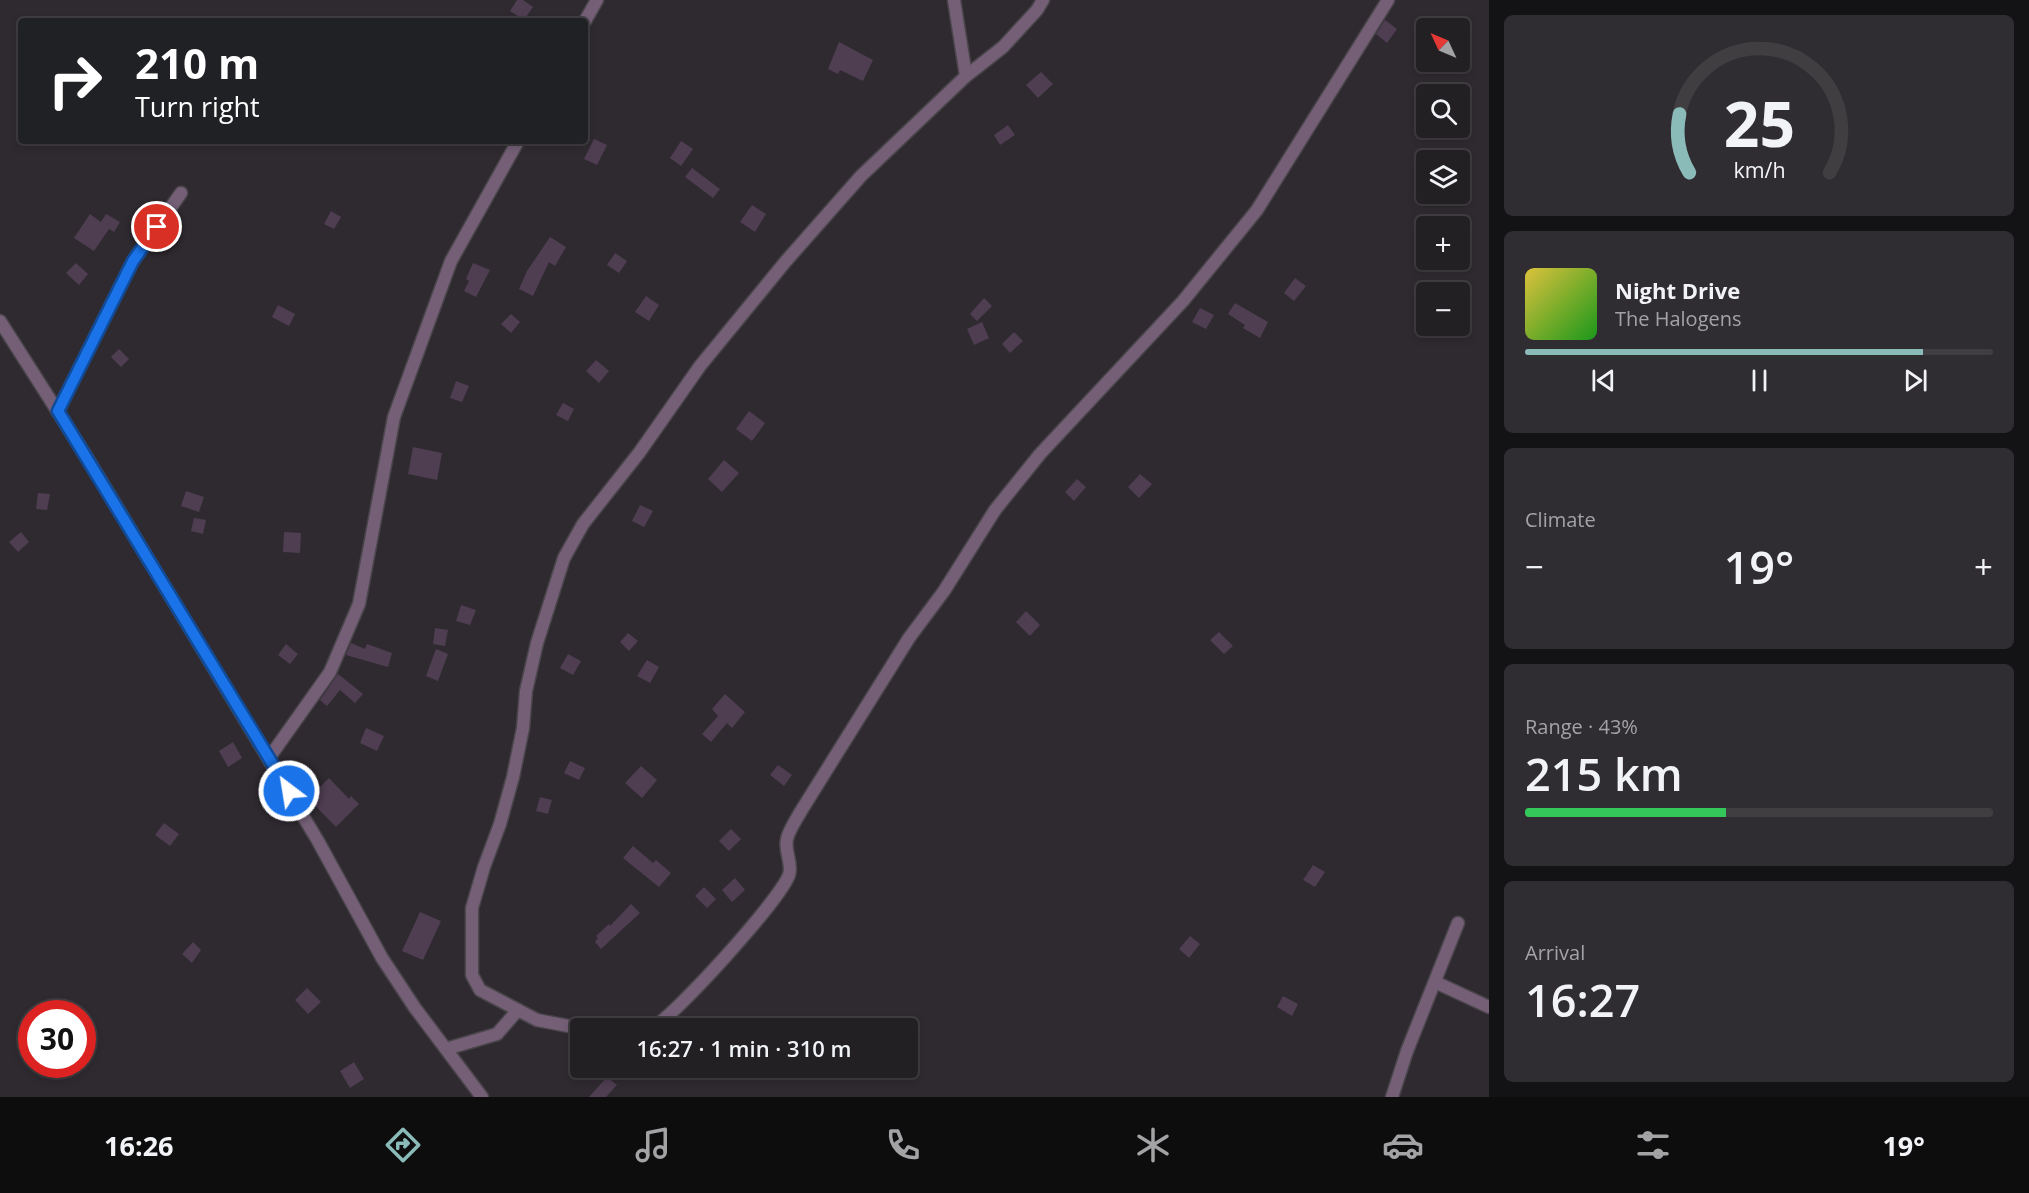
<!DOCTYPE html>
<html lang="en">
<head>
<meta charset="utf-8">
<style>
	body { margin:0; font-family:"Open Sans",sans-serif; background:#2f2d31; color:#f1f3f6; height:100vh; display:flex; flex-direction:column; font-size:22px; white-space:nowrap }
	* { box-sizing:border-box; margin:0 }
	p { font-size:20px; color:#a3a3a6 }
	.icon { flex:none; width:33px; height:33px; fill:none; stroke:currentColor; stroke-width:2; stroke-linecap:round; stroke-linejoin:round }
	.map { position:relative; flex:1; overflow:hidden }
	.sheet { display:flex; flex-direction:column; gap:15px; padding:15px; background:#131214; width:540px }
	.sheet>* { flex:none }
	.guide { position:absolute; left:18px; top:18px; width:570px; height:126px; border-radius:6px; box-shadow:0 3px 9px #0003,0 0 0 2px #403e41; background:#202124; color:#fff; overflow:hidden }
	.needle { width:39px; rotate:314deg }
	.buttons { position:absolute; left:1416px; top:18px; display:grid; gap:12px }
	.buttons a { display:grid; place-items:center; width:54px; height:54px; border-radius:6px; background:#232024; box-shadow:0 3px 9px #0003,0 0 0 2px #403e41; font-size:30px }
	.speed { position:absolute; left:18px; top:1000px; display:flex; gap:12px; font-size:30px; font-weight:700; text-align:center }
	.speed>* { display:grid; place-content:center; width:78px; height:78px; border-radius:50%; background:#232024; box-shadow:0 3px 9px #0003,0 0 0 2px #403e41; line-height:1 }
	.speed .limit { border:9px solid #d22; background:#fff; color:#111 }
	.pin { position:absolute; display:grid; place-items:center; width:51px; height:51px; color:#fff; margin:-26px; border:3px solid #fff; border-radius:50%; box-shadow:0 2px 6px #0007 }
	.me { position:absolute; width:66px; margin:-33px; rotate:329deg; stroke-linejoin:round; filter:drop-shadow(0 0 4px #0008) }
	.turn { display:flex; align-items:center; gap:21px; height:126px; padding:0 18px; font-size:27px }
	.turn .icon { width:78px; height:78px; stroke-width:2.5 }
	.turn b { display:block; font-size:42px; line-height:51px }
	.big { font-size:45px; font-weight:600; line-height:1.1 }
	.sheet .card { flex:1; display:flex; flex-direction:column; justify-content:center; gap:9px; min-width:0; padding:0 21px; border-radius:9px; background:#2f2d31 }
	.sheet .dial { align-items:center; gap:0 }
	.dial svg { height:156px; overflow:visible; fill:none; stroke:#403e41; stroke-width:7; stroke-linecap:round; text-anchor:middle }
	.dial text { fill:#f1f3f6; stroke:none }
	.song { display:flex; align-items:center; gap:18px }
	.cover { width:72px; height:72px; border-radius:9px; background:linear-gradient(135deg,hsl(50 70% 55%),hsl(120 70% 35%)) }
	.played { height:6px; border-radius:3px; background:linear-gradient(90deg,#8bbbb9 85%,#403e41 85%) }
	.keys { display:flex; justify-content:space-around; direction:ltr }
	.heat { display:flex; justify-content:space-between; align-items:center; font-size:33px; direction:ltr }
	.charge { height:9px; border-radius:4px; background:linear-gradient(90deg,#34c759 43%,#403e41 0) }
	.trip { position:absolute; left:570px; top:1018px; width:348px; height:60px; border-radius:6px; background:#232024; box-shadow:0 3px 9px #0003,0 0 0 2px #403e41; font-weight:600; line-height:60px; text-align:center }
	.tab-bar { display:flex; height:96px; justify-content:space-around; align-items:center; background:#0e0d0e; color:#a3a3a6 }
	.tab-bar .icon { width:42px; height:42px }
	.tab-bar .selected { color:#8bbbb9 }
	.tab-bar b { font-size:27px; color:#f1f3f6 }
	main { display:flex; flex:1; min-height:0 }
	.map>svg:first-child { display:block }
	.building { fill:#4f3d52 }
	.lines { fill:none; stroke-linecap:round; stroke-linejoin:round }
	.minor-casing { stroke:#49454a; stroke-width:15 }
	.minor { stroke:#745f77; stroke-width:12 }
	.route-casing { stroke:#114b97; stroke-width:15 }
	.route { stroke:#1a73e8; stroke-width:10 }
</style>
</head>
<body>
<main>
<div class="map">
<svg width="1489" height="1097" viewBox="0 0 1489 1097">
	<rect width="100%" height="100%" fill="#2f2a30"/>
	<g class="building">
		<polygon points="517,0 523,0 533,7 524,20 510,11"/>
		<polygon points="1385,20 1397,29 1387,43 1376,34"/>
		<polygon points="839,42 873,60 863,81 840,70 838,74 828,69"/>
		<polygon points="1041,72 1053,84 1038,98 1026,85"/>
		<polygon points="1008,125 1015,135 1000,145 994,135"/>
		<polygon points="594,139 607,145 597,165 584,159"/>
		<polygon points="681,141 693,149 681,166 670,158"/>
		<polygon points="692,168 720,189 713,198 685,177"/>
		<polygon points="752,205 766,214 755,232 740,222"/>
		<polygon points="331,211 341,217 334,229 324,224"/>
		<polygon points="90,214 101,222 106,214 120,222 114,232 109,229 94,251 74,238"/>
		<polygon points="550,237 566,247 555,266 549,262 533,296 519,289 527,271"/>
		<polygon points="615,253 627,261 619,273 607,265"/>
		<polygon points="76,263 88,274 79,285 66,273"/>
		<polygon points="473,263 490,270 476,297 464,291 469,281 466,279"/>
		<polygon points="1295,278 1306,286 1294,301 1284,293"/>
		<polygon points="646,296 659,305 649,321 635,312"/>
		<polygon points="984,298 992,306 977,321 970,314"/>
		<polygon points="1235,303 1268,322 1260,338 1243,328 1245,325 1228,314"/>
		<polygon points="278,305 295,314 289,326 272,317"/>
		<polygon points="1200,308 1214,315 1206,329 1192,322"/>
		<polygon points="511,314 520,322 511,333 501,324"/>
		<polygon points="982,322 989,338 974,345 967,329"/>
		<polygon points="1014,332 1023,341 1010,353 1002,344"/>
		<polygon points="119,349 129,359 121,367 111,357"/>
		<polygon points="596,360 609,371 599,383 586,371"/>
		<polygon points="456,381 469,386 462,402 450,398"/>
		<polygon points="563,403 574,409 568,421 556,415"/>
		<polygon points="749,411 765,423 752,441 736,429"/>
		<polygon points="413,447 442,453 437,480 408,474"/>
		<polygon points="724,460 739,473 722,492 708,479"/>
		<polygon points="1140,474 1152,484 1139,498 1128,487"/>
		<polygon points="1077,479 1086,487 1074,501 1065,492"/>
		<polygon points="186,491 204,497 199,512 181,506"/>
		<polygon points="38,493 50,494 47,510 36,509"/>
		<polygon points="640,505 653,511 644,527 632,521"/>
		<polygon points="194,518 206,520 203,534 191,531"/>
		<polygon points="21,532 29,542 18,552 9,542"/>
		<polygon points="284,532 301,533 300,553 283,552"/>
		<polygon points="461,605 476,610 470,625 456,621"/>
		<polygon points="1026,611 1040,625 1030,636 1016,622"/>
		<polygon points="435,628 448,630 445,646 433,644"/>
		<polygon points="1219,632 1233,646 1224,654 1210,640"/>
		<polygon points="628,633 638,641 629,651 620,642"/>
		<polygon points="351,643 365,649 367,644 392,653 388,667 346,655"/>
		<polygon points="286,644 298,654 290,664 278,655"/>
		<polygon points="436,649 448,654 438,681 426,676"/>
		<polygon points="568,654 581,661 573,675 560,668"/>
		<polygon points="647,660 659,667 650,683 637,676"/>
		<polygon points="338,674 363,694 355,703 340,690 327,706 320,700"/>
		<polygon points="725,694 745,712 732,728 727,723 711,742 702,734 718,716 712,709"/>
		<polygon points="366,728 384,736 377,751 360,743"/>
		<polygon points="233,742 242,758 228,767 219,751"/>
		<polygon points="570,761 585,768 579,780 564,773"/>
		<polygon points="778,765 792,775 784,786 770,775"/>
		<polygon points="641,766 657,780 642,798 625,783"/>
		<polygon points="329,778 349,799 351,796 359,804 336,827 299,789 308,780 317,790"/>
		<polygon points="540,797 552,800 548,814 536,811"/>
		<polygon points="164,823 179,834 170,846 155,835"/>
		<polygon points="731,829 741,839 729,851 719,841"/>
		<polygon points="633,846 653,863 656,860 671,873 659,887 623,858"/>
		<polygon points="1313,865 1325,872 1315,887 1303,880"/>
		<polygon points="735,878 745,890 732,902 722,890"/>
		<polygon points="704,887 716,899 707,908 695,896"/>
		<polygon points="631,904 640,913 601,949 595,942 598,938 596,936 609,924 610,926"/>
		<polygon points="420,912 441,921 423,960 402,951"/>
		<polygon points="1190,936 1200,944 1189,958 1179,949"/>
		<polygon points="193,942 201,950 192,963 182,954"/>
		<polygon points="307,988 321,1002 308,1014 295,1000"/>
		<polygon points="1283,996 1298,1004 1292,1016 1277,1007"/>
		<polygon points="354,1062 364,1079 350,1088 340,1071"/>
		<polygon points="607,1077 617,1085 606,1097 589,1097"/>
	</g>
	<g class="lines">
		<g class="minor-casing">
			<g id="minor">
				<polyline points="954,0 966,76"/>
				<polyline points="585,21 597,0"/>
				<polyline points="0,321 86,456 318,841 382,958 415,1008 482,1097"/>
				<polyline points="58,411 133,261 181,193"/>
				<polyline points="269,758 330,672 359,604 394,417 451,261 518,141"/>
				<polyline points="1435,982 1489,1007"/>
				<polyline points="584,1029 537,1020 480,990 472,975 472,908 484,867 500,824 513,777 523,728 526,691 537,643 564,558 583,524 639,453 700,366 786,261 861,176 966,76 1003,47 1037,10 1043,0"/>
				<path d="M651,1029C675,1016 779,901 789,875C793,863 784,852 787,839C789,830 796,820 801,811L909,638L944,591L995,510L1040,454L1183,301L1257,210L1388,0"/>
				<polyline points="446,1049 497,1034 518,1010"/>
				<polyline points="1392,1097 1407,1051 1458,923"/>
			</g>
		</g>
		<use href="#minor" class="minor"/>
	</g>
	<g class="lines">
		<g class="route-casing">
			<polyline id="route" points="157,227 133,261 58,411 289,791"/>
		</g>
		<use href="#route" class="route"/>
	</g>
</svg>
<div class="buttons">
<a><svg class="needle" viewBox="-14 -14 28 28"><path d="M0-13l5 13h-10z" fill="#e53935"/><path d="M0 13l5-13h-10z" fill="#a3a3a6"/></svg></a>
<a><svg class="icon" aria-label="search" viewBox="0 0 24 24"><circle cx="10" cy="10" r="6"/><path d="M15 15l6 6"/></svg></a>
<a><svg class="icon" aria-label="layers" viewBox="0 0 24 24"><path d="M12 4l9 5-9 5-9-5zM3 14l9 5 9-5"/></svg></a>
<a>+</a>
<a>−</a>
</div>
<div class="speed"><div class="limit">30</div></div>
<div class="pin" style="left:157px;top:227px;background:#d93025"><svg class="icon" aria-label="arrive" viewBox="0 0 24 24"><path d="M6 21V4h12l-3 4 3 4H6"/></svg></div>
<svg class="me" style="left:289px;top:791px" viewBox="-20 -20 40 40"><circle r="17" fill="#1a73e8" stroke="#fff" stroke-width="3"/><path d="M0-11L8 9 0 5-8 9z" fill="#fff"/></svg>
<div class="trip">16:27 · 1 min · 310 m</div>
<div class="guide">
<div class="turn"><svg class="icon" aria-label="right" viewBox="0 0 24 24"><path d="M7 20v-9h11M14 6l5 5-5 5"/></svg><div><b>210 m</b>Turn right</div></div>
</div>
</div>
<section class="sheet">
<div class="card dial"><svg viewBox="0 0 100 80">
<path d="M14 69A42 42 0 1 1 86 69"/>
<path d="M14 69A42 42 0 0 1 9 39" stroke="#8bbbb9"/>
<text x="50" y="56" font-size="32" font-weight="700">25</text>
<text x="50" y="72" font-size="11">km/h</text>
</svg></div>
<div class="card">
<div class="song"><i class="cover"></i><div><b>Night Drive</b><p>The Halogens</p></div></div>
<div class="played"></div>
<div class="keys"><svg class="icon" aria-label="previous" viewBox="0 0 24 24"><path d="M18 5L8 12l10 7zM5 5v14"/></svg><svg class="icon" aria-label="pause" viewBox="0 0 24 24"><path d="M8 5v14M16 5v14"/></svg><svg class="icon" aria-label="next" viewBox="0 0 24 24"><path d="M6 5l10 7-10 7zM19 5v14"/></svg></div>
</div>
<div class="card"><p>Climate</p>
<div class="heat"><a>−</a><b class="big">19°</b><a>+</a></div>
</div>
<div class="card"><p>Range · 43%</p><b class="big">215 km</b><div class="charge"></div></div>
<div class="card"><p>Arrival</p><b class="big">16:27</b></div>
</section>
</main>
<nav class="tab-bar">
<b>16:26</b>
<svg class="icon selected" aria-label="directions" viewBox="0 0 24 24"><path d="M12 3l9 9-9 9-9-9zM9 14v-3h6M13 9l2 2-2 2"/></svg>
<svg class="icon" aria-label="music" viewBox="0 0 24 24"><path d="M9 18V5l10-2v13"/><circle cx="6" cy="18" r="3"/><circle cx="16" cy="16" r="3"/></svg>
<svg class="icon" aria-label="phone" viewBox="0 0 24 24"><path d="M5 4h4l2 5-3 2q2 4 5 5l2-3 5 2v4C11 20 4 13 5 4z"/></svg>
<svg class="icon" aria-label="climate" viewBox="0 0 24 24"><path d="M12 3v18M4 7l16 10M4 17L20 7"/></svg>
<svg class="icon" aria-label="car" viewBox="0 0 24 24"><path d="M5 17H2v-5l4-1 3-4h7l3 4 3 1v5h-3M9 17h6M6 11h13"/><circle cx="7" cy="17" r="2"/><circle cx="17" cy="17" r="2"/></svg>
<svg class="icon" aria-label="filters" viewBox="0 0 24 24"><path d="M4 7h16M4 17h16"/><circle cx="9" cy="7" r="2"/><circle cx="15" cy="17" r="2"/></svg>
<b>19°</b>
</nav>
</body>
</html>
